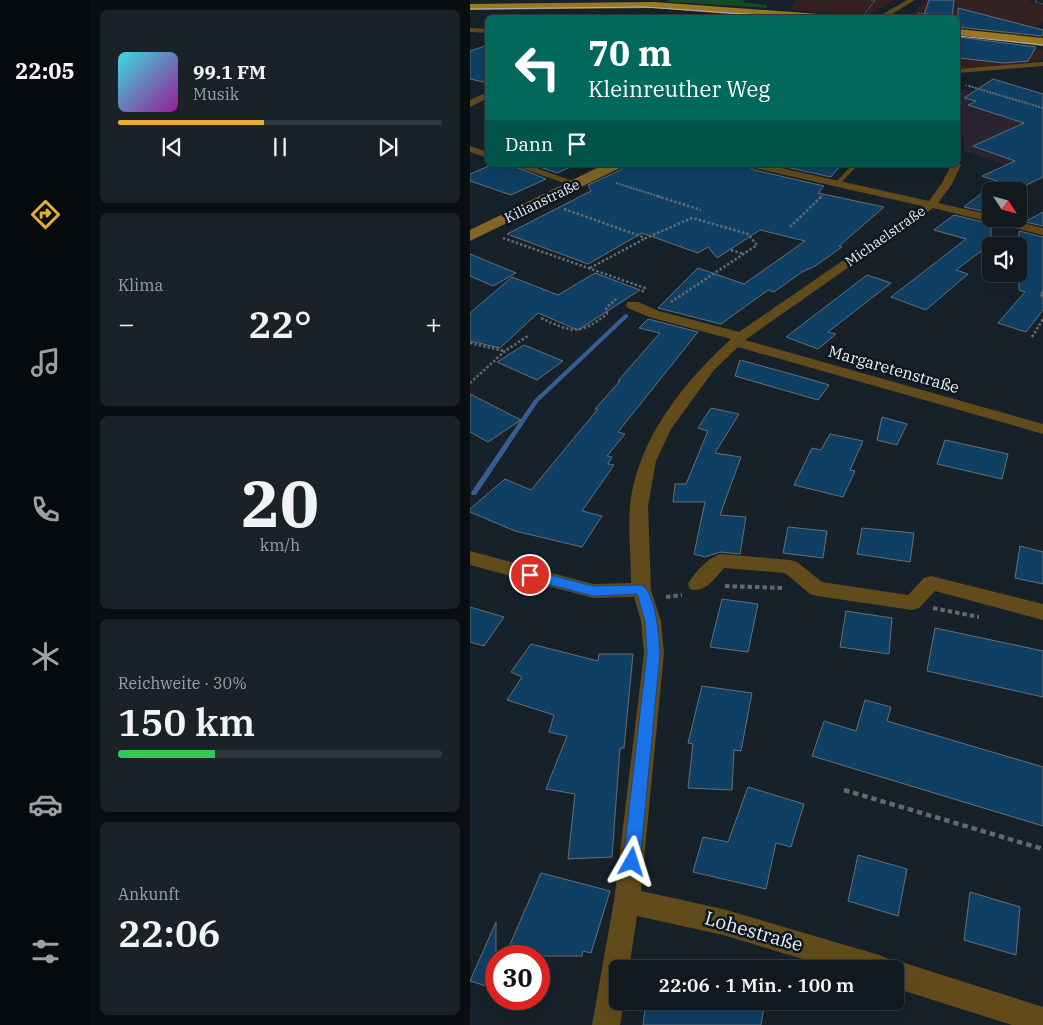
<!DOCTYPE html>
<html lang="de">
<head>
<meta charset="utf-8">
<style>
	body { margin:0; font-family:"IBM Plex Serif",serif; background:#1a2228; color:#f1f3f6; height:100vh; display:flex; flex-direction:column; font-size:19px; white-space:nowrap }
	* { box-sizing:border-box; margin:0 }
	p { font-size:16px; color:#9ca0a4 }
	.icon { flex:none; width:28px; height:28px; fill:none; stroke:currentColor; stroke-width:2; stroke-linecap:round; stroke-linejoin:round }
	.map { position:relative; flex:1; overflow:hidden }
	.panel { display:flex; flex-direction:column; gap:10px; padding:10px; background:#090e11; width:380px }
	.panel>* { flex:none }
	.hud { position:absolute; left:15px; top:15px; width:475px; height:152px; border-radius:8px; box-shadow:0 5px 20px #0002,0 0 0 1px #30383d; background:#00695c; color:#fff; overflow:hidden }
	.needle { width:32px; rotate:126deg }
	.controls { position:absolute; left:512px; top:182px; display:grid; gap:10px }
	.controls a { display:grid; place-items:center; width:45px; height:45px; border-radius:8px; background:#11191f; box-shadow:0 5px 20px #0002,0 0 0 1px #30383d; font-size:25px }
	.speed { position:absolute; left:15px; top:945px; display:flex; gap:10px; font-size:25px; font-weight:700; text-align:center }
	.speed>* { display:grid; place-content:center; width:65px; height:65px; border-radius:50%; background:#11191f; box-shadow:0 5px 20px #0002,0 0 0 1px #30383d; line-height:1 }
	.speed .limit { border:8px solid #d22; background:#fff; color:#111 }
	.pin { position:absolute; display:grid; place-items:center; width:42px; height:42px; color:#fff; margin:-21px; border:2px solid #fff; border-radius:50%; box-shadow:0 1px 5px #0007 }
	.me { position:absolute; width:55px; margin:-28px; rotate:6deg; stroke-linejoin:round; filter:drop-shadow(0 0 4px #0008) }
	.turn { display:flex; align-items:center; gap:18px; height:105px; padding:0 20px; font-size:22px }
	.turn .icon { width:65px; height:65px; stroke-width:2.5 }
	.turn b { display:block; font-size:35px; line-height:42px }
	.then { display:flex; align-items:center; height:48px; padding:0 20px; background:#0003; gap:10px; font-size:19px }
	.big { font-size:38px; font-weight:600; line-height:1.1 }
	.panel .widget { flex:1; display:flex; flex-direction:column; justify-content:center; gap:8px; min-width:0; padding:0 18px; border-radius:8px; background:#1a2228 }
	.panel .dial { align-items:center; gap:0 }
	.dial b { font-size:65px; line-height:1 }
	.song { display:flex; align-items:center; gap:15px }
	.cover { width:60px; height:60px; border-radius:8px; background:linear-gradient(135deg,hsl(180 70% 55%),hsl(300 70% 35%)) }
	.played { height:5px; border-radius:2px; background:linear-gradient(90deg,#e4ad35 45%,#30383d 45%) }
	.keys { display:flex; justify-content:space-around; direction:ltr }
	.heat { display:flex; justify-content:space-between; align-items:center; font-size:28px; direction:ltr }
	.charge { height:8px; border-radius:4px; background:linear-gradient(90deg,#34c759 30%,#30383d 0) }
	.trip { position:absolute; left:139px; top:960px; width:295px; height:50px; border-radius:8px; background:#11191f; box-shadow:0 5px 20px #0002,0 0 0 1px #30383d; font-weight:600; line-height:50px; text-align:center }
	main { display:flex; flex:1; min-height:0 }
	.dock { display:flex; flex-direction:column; width:90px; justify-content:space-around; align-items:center; background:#070a0c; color:#9ca0a4 }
	.dock .icon { width:35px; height:35px }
	.dock .selected { color:#e4ad35 }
	.dock b { font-size:22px; color:#f1f3f6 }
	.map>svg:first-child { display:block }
	.commercial { fill:#342121 }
	.education { fill:#2a2332 }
	.green { fill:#144a26 }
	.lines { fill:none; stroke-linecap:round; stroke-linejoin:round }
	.stream { fill:#355d94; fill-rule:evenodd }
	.building { fill:#0f4064; stroke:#636f7a }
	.path-far4 { stroke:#616a71; stroke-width:1; stroke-dasharray:2 1; stroke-linecap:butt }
	.path-far3 { stroke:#616a71; stroke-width:2; stroke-dasharray:2 1; stroke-linecap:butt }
	.path-far2 { stroke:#616a71; stroke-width:2.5; stroke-dasharray:2.5 2; stroke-linecap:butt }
	.path-far1 { stroke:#616a71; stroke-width:4; stroke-dasharray:4.5 3; stroke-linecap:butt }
	.path { stroke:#616a71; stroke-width:4.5; stroke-dasharray:5.5 4; stroke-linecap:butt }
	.lane { fill:#624b1a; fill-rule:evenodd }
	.street { fill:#624b1a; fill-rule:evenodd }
	.secondary { fill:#826527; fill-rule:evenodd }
	.primary { fill:#9d7822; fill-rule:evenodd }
	.tram { stroke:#acb4bb; stroke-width:1 }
	.route { fill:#1a73e8; stroke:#114b97 }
	.labels { text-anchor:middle; stroke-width:5; stroke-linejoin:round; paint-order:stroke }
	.far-street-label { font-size:14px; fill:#e9f0f6; stroke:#0e1720 }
	.street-label { font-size:16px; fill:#e9f0f6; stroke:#0e1720 }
	.near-street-label { font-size:19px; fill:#e9f0f6; stroke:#0e1720 }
</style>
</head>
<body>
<main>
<nav class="dock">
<b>22:05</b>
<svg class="icon selected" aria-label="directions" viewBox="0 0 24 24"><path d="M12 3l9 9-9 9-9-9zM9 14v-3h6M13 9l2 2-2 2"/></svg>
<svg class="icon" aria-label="music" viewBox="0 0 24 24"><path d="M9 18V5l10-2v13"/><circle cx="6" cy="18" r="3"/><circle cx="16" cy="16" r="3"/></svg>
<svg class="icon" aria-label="phone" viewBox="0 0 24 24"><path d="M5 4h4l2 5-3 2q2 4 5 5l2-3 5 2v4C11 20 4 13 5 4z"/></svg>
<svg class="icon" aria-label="climate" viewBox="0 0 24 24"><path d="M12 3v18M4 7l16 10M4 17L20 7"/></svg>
<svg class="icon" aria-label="car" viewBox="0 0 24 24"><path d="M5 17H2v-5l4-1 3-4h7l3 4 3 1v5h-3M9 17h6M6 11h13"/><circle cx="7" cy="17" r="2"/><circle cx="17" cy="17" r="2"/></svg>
<svg class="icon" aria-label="filters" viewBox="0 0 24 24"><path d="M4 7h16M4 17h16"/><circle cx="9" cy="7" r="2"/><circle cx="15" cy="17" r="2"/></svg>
</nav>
<section class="panel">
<div class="widget">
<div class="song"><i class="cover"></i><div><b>99.1 FM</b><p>Musik</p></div></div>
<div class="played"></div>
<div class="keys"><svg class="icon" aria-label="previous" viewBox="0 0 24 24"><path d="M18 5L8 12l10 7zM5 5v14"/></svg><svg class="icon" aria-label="pause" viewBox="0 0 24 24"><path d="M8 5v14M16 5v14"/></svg><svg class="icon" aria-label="next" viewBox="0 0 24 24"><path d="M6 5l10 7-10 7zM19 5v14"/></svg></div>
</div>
<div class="widget"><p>Klima</p>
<div class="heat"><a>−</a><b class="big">22°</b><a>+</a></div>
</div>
<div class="widget dial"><b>20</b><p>km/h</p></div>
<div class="widget"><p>Reichweite · 30%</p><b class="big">150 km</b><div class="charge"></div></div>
<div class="widget"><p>Ankunft</p><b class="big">22:06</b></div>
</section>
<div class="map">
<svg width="573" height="1025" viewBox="0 0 573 1025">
	<rect width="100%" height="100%" fill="#172129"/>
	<g class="commercial">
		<polygon points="326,0 424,0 395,17 320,10"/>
		<polygon points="455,0 561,0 560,3 573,5 573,22 554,36 488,28 488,18 438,18"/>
		<polygon points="488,41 573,50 573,58 564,64 488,69"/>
	</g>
	<polygon class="education" points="488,88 573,110 573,178 495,151 488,115"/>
	<polygon class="green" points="198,0 275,0 273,2 297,5 297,8 197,2"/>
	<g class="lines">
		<polygon class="stream" points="156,314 158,315 158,317 68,402 6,495 2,495 1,493 2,491 64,400 154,315"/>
	</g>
	<g class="building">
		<polygon points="459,0 484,0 482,18 453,18"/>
		<polygon points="488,8 573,30 573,34 572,36 488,27"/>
		<polygon points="488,37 566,47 558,61 534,63 488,58"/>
		<polygon points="18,45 18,83 0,79 0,51"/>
		<polygon points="523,79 573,94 573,177 544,191 521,191 521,213 494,207 527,181 512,176 545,161 503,146 554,123 498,105 506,101 494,98"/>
		<polygon points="21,165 41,165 76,179 41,195 0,181 0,174"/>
		<polygon points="64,165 105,165 87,173"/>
		<polygon points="154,165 277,165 284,170 354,186 348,193 414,207 369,246 372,247 345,266 332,272 304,292 298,290 251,324 188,308 228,268 274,284 335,241 290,230 247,258 238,247 228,253 172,233 118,264 37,234 121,191 118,185 151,170"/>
		<polygon points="307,165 371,165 361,177"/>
		<polygon points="573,212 573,226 555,222"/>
		<polygon points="484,215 521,224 521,247 518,246 486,270 498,274 456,310 421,297 496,239 464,230"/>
		<polygon points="549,231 573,237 573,310 556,332 528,323 555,292 549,290"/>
		<polygon points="0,254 46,273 23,286 0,276"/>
		<polygon points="125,273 170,290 108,330 68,313 30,348 0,341 0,313 42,277 88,295"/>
		<polygon points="397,275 421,283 358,332 366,334 348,349 316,337"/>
		<polygon points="178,319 228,332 148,432 155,434 137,456 142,457 138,464 144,465 112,511 132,516 112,547 45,531 0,512 0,509 35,479 61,490 128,409 125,409 150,381 148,381 190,333 169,328"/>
		<polygon points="54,345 93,361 67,380 27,362"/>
		<polygon points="270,360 339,379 359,385 348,400 265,376"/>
		<polygon points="0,394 51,420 18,442 0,432"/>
		<polygon points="241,408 269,414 245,453 271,457 250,515 276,517 270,554 250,552 235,557 224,554 235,502 203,502 205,484 216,484 238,431 228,428"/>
		<polygon points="412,417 437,424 427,445 407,440"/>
		<polygon points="360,434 393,441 380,470 385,471 373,497 324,485 342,448 351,450"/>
		<polygon points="475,440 538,454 532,479 467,464"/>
		<polygon points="318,527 357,531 353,558 313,553"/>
		<polygon points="392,528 444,533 440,562 387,554"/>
		<polygon points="550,546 573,552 573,584 545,578"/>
		<polygon points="252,599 288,604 278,652 240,647"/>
		<polygon points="0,607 34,617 14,646 0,642"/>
		<polygon points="376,611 422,618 419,654 370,647"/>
		<polygon points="465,628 573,651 573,697 457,671"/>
		<polygon points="61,644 128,661 129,654 163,654 154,748 150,748 142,857 98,859 105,794 76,789 97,736 79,732 84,715 37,700 52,677 41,672"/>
		<polygon points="232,686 282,693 271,751 264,750 262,790 218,788 223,744 218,743"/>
		<polygon points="395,700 421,707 417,721 573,767 573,826 342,756 354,721 386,731"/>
		<polygon points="278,787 334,804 321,847 306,843 296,889 223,872 233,837 258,842"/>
		<polygon points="388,855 437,869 428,916 378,901"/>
		<polygon points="71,873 140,891 121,953 113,951 112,956 35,956"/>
		<polygon points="500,892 550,907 546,955 494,940"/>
		<polygon points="26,922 26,989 0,981"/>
		<polygon points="176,1001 295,1001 291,1025 173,1025"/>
	</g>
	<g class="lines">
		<g class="path-far4">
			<polyline points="566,0 565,2 573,4"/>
			<polyline points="448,13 460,14"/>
			<polyline points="394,15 405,0 401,0"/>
			<polyline points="495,85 503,87"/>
		</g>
		<g class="path-far3">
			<polyline points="499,86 573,108"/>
			<polyline points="146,183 191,197"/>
			<polyline points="350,197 353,195"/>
		</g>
		<g class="path-far2">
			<polyline points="187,196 231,210"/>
			<polyline points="94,209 176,238 222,218 278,234 287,245 201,302"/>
			<polyline points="320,227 352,196"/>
			<polyline points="33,238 175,288 171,293"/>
			<polyline points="261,250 274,254"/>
			<polyline points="120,268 176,238"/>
			<polyline points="573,292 570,295 573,296"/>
			<path d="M71,318C101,332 109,336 137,314L136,308L146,299"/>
			<polyline points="562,337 573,319"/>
			<polyline points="0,343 34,351"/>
			<polyline points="0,383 35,351 58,336"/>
		</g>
		<g class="path-far1">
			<polyline points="255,586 313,588"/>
			<polyline points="196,597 212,595"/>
			<polyline points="463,608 509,617"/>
		</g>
		<polyline class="path" points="374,790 573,849"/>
		<polygon class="lane" points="382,165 388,165 369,185 365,185 365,183"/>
		<g class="street">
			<polygon points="437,0 445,0 415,18 406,18"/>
			<polygon points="0,28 18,29 18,33 0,32"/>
			<polygon points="573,62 573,66 488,73 488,69"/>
			<polygon points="18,92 18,98 0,107 0,100"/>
			<polygon points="0,146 18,152 18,158 0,152"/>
			<path d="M488,162L491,165L482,184L468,203L521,215V219H535L573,228V235L463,208L275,340L573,424V434L268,347L244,370L201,429L186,461L178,506L181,590L191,621L194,653L171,891L253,909L409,955L419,959L420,963L425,960L573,1007V1025H542L425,988V969H366L253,935L167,916L159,969H148V1001H154L150,1025H122L144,901L174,653L171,621L164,597L123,598L0,565V551L123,584L161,583C161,558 158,531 160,506C167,439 214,382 261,339L179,317L158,308L156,305L158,302H168L189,311L269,332L452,206L284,168L279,165H298L459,201L472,183L481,165H488Z"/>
			<polygon points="43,165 58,165 111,184 106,187 102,186"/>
			<path d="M250,554L320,560L327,562L352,582L438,595L454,578L461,576L573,604V620L465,591L449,608L442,610L347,596L340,594L315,573L254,568C245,578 235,594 220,589L218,584C224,573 238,558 250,554Z"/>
		</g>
		<polygon class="secondary" points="133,165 152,165 150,168 0,241 0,230"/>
		<g class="primary">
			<polygon points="184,2 363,15 368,18 310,18 184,8 0,10 0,4"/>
			<polygon points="488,29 573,38 573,46 488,35"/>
		</g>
		<g class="tram">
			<polyline points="0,9 174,7 334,18"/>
			<polyline points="488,36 573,45"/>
		</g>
	</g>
	<path class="route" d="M60,570L123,586L171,585C186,590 189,639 190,653L170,862L167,867L162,869L156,867L153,862L177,653L175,621L167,594L123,596L55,578L53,575Z"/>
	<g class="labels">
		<g class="far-street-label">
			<text transform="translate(72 201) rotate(-26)" y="5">Kilianstraße</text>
			<text transform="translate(415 236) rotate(-35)" y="5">Michaelstraße</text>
		</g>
		<g class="street-label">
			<text transform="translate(424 369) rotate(16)" y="6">Margaretenstraße</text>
		</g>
		<g class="near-street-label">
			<text transform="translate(284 931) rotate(16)" y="7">Lohestraße</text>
		</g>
	</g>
</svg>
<div class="controls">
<a><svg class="needle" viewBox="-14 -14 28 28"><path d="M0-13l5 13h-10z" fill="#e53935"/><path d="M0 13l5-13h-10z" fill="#9ca0a4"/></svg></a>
<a><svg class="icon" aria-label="sound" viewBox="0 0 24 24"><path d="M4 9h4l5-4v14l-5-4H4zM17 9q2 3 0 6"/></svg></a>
</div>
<div class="speed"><div class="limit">30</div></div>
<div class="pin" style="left:60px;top:575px;background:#d93025"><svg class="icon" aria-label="arrive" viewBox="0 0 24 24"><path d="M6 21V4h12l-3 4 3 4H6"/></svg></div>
<svg class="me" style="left:162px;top:862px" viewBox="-20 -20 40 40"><path d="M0-17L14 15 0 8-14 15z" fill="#1a73e8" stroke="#fff" stroke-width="4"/></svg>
<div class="trip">22:06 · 1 Min. · 100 m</div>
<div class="hud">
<div class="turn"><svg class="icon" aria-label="left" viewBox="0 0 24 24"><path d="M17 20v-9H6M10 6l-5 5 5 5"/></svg><div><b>70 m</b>Kleinreuther Weg</div></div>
<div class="then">Dann<svg class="icon" aria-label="arrive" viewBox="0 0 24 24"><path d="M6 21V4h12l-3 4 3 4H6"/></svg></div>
</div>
</div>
</main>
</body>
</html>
